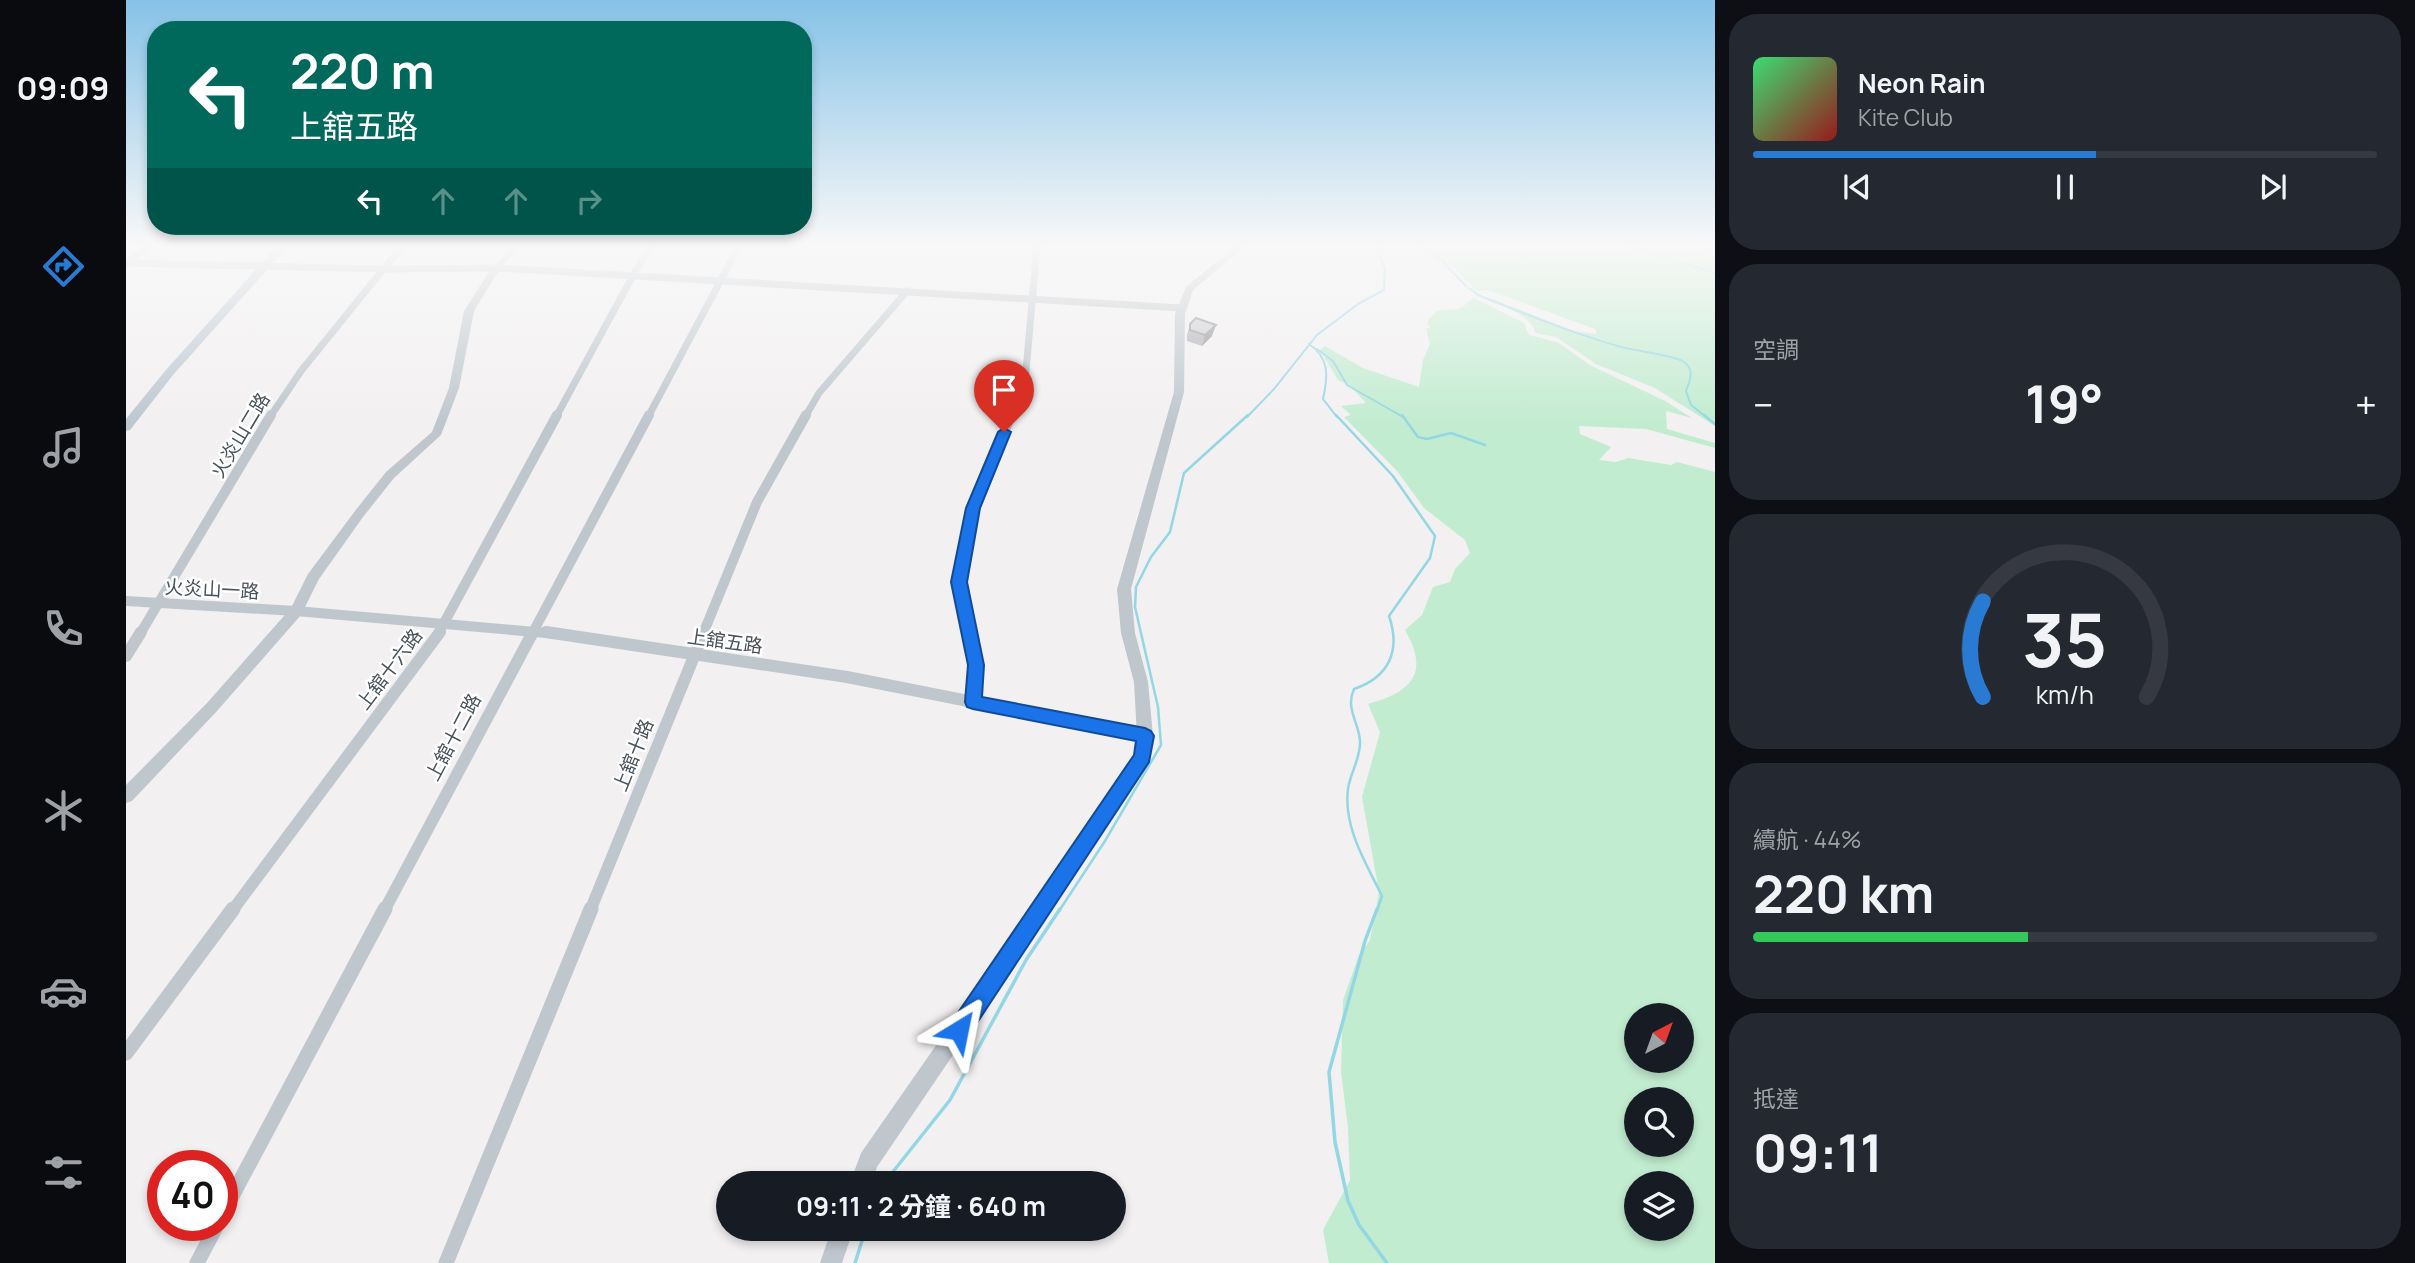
<!DOCTYPE html>
<html lang="zh-TW">
<head>
<meta charset="utf-8">
<style>
	body { margin:0; font-family:Manrope,"Noto Sans TC",sans-serif; background:#242831; color:#f1f3f6; height:100vh; display:flex; flex-direction:column; font-size:26px; white-space:nowrap }
	* { box-sizing:border-box; margin:0 }
	p { font-size:23px; color:#9ea1a6 }
	.icon { flex:none; width:38px; height:38px; fill:none; stroke:currentColor; stroke-width:2; stroke-linecap:round; stroke-linejoin:round }
	.map { position:relative; flex:1; overflow:hidden }
	.side { display:flex; flex-direction:column; gap:14px; padding:14px; background:#0d0f14; width:700px }
	.side>* { flex:none }
	.guide { position:absolute; left:21px; top:21px; width:665px; height:214px; border-radius:28px; box-shadow:0 4px 10px #0003; background:#00695c; color:#fff; overflow:hidden }
	.needle { width:46px; rotate:41deg }
	.controls { position:absolute; left:1498px; top:1003px; display:grid; gap:14px }
	.controls a { display:grid; place-items:center; width:70px; height:70px; border-radius:50%; background:#171b24; box-shadow:0 4px 10px #0003; font-size:35px }
	.speed { position:absolute; left:21px; top:1150px; display:flex; gap:14px; font-size:35px; font-weight:700; text-align:center }
	.speed>* { display:grid; place-content:center; width:91px; height:91px; border-radius:50%; background:#171b24; box-shadow:0 4px 10px #0003; line-height:1 }
	.speed .limit { border:10px solid #d22; background:#fff; color:#111 }
	.pin { position:absolute; display:grid; place-items:center; width:60px; height:60px; color:#fff; margin:-72px -30px; border-radius:50% 50% 50% 0; rotate:-45deg; box-shadow:0 0 7px #0007 }
	.pin .icon { rotate:45deg }
	.me { position:absolute; width:77px; margin:-38px; rotate:35deg; stroke-linejoin:round; filter:drop-shadow(0 0 5px #0008) }
	.turn { display:flex; align-items:center; gap:24px; height:147px; padding:0 28px; font-size:32px }
	.turn .icon { width:91px; height:91px; stroke-width:2.5 }
	.turn b { display:block; font-size:49px; line-height:60px }
	.lanes { display:flex; align-items:center; height:66px; padding:0 28px; background:#0003; justify-content:center; gap:35px; direction:ltr }
	.lanes .off { opacity:.35 }
	.big { font-size:52px; font-weight:700; line-height:1.1 }
	.side .tile { flex:1; display:flex; flex-direction:column; justify-content:center; gap:10px; min-width:0; padding:0 24px; border-radius:28px; background:#242831 }
	.side .dial { align-items:center; gap:0 }
	.dial svg { height:182px; overflow:visible; fill:none; stroke:#363941; stroke-width:7; stroke-linecap:round; text-anchor:middle }
	.dial text { fill:#f1f3f6; stroke:none }
	.song { display:flex; align-items:center; gap:21px }
	.cover { width:84px; height:84px; border-radius:10px; background:linear-gradient(135deg,hsl(140 70% 55%),hsl(0 70% 35%)) }
	.played { height:7px; border-radius:4px; background:linear-gradient(90deg,#287ad3 55%,#363941 55%) }
	.keys { display:flex; justify-content:space-around; direction:ltr }
	.heat { display:flex; justify-content:space-between; align-items:center; font-size:38px; direction:ltr }
	.charge { height:10px; border-radius:5px; background:linear-gradient(90deg,#34c759 44%,#363941 0) }
	.trip { position:absolute; left:590px; top:1171px; width:410px; height:70px; border-radius:35px; background:#171b24; box-shadow:0 4px 10px #0003; font-weight:700; line-height:70px; text-align:center }
	main { display:flex; flex:1; min-height:0 }
	.dock { display:flex; flex-direction:column; width:126px; justify-content:space-around; align-items:center; background:#090b0e; color:#9ea1a6 }
	.dock .icon { width:49px; height:49px }
	.dock .on { color:#287ad3 }
	.dock b { font-size:32px; color:#f1f3f6 }
	.map>svg:first-child { display:block }
	.green { fill:#c2ecd0; fill-rule:evenodd }
	.lines { fill:none; stroke-linecap:round; stroke-linejoin:round }
	.stream-far2 { stroke:#93d7e5; stroke-width:2 }
	.stream-far1 { stroke:#93d7e5; stroke-width:2.5 }
	.stream { stroke:#93d7e5; stroke-width:3.5 }
	.minor-far3 { stroke:#bfc7cd; stroke-width:7 }
	.minor-far2 { stroke:#bfc7cd; stroke-width:10 }
	.minor-far1 { stroke:#bfc7cd; stroke-width:12 }
	.minor { stroke:#bfc7cd; stroke-width:15 }
	.tertiary { fill:#bfc7cd; fill-rule:evenodd }
	.secondary { fill:#bdc7d0; fill-rule:evenodd }
	.wall { fill:#aeafb5 }
	.shaded-wall { fill:#8d8f93 }
	.building { fill:#caccd2; stroke:#8d8f93; stroke-width:2 }
	.route { fill:#1a73e8; stroke:#114b97; stroke-width:2 }
	.labels { text-anchor:middle; stroke-width:5; stroke-linejoin:round; paint-order:stroke }
	.street-label { font-size:19px; fill:#49535b; stroke:#fff }
</style>
</head>
<body>
<main>
<nav class="dock">
<b>09:09</b>
<svg class="icon on" aria-label="directions" viewBox="0 0 24 24"><path d="M12 3l9 9-9 9-9-9zM9 14v-3h6M13 9l2 2-2 2"/></svg>
<svg class="icon" aria-label="music" viewBox="0 0 24 24"><path d="M9 18V5l10-2v13"/><circle cx="6" cy="18" r="3"/><circle cx="16" cy="16" r="3"/></svg>
<svg class="icon" aria-label="phone" viewBox="0 0 24 24"><path d="M5 4h4l2 5-3 2q2 4 5 5l2-3 5 2v4C11 20 4 13 5 4z"/></svg>
<svg class="icon" aria-label="climate" viewBox="0 0 24 24"><path d="M12 3v18M4 7l16 10M4 17L20 7"/></svg>
<svg class="icon" aria-label="car" viewBox="0 0 24 24"><path d="M5 17H2v-5l4-1 3-4h7l3 4 3 1v5h-3M9 17h6M6 11h13"/><circle cx="7" cy="17" r="2"/><circle cx="17" cy="17" r="2"/></svg>
<svg class="icon" aria-label="filters" viewBox="0 0 24 24"><path d="M4 7h16M4 17h16"/><circle cx="9" cy="7" r="2"/><circle cx="15" cy="17" r="2"/></svg>
</nav>
<div class="map">
<svg width="1589" height="1263" viewBox="0 0 1589 1263">
	<rect width="100%" height="100%" fill="#f2f0f0"/>
	<g class="green">
		<path d="M1516,246C1540,254 1565,248 1589,255V426L1529,388L1470,364L1430,337L1410,333C1404,314 1378,307 1361,299H1367L1448,331L1471,334L1469,329L1362,290L1351,291L1329,269L1295,247Z"/>
		<path d="M1348,298L1398,323L1403,335L1431,342L1464,365L1539,401L1566,418L1540,411L1541,429L1589,443V448L1520,429L1453,426L1454,434L1485,447L1473,460L1490,462L1502,458L1545,465L1551,462L1589,472V1263H1203L1197,1230L1224,1180L1222,1128L1215,1072L1217,1000L1233,955L1244,940L1253,892L1236,797L1254,732L1242,704C1286,692 1304,673 1279,630L1296,615L1307,587L1324,582L1329,569L1344,553L1339,540L1298,508L1271,471L1218,417L1225,415L1215,406L1240,403L1222,384L1212,380L1194,350L1199,346L1237,368L1293,387L1297,360L1304,344L1300,329L1305,327L1301,324C1310,303 1322,313 1334,308C1340,306 1342,300 1348,298ZM1510,1015H1556V1060H1510ZM1510,1099H1556V1144H1510ZM1510,1183H1556V1228H1510Z"/>
	</g>
	<g class="lines">
		<g class="stream-far2">
			<polyline points="1293,246 1316,261 1340,286"/>
			<polyline points="1505,246 1589,273"/>
			<path d="M1343,288L1352,295C1399,314 1446,333 1495,347C1510,351 1549,355 1558,362C1569,370 1564,380 1560,391L1565,405L1580,417"/>
			<path d="M1183,344C1204,358 1202,377 1197,399L1211,417"/>
			<polyline points="1191,349 1207,361 1221,385 1277,417"/>
			<polyline points="1121,417 1148,389 1191,335 1232,304 1258,290 1259,268 1250,246"/>
		</g>
		<g class="stream-far1">
			<path d="M1210,415L1267,476L1309,536L1304,558L1263,616C1275,651 1263,677 1228,689C1219,708 1233,723 1234,741C1235,758 1224,773 1222,789C1217,827 1240,863 1256,896L1251,911"/>
			<polyline points="1276,415 1292,437 1301,439 1325,433 1359,445"/>
			<polyline points="1578,415 1589,424"/>
			<polyline points="933,911 979,841 1035,745 1032,707 1009,607 1010,587 1025,557 1044,532 1058,473 1122,415"/>
		</g>
		<g class="stream">
			<polyline points="1251,909 1239,941 1203,1072 1209,1142 1222,1201 1233,1225 1261,1263"/>
			<polyline points="758,1183 824,1100 900,960 934,909"/>
			<polyline points="729,1263 740,1228"/>
		</g>
		<g class="minor-far3">
			<polyline points="0,263 259,269 373,268 1055,308"/>
			<polyline points="0,265 21,246"/>
			<polyline points="144,417 175,371 276,246"/>
			<polyline points="430,417 511,268 527,246"/>
			<polyline points="522,417 613,246"/>
			<polyline points="679,417 693,393 781,291"/>
			<polyline points="885,417 899,382 911,246"/>
		</g>
		<g class="minor-far2">
			<polyline points="0,601 170,611 432,634"/>
			<polyline points="14,634 145,415"/>
			<polyline points="312,634 431,415"/>
			<polyline points="406,634 523,415"/>
			<polyline points="577,634 631,502 680,415"/>
			<polyline points="844,634 833,581 847,508 885,415"/>
		</g>
		<g class="minor-far1">
			<polyline points="420,632 721,677 1019,736"/>
			<polyline points="843,632 850,665 847,702"/>
			<polyline points="0,656 15,632"/>
			<polyline points="106,911 314,632"/>
			<polyline points="258,911 407,632"/>
			<polyline points="464,911 578,632"/>
		</g>
		<g class="minor">
			<polyline points="0,1053 107,909"/>
			<polyline points="96,1215 259,909"/>
			<polyline points="71,1263 91,1225"/>
			<polyline points="320,1263 465,909"/>
		</g>
		<g class="tertiary">
			<polygon points="385,246 394,246 370,275 348,311 333,388 315,435 268,478 237,517 193,579 175,615 91,711 6,801 0,803 0,785 81,703 165,608 182,574 229,511 260,472 306,432 323,388 338,311 363,272"/>
			<polygon points="1110,246 1120,246 1067,290 1059,314 1058,392 1005,589 1009,633 1022,682 1027,736 1025,756 947,878 751,1167 746,1183 724,1183 735,1153 935,866 1009,754 1011,736 1008,682 995,633 991,589 1048,392 1049,314 1060,287"/>
			<polygon points="706,1228 728,1228 716,1263 694,1263"/>
		</g>
		<polygon class="secondary" points="151,246 162,246 47,375 4,430 0,431 0,419 39,371"/>
	</g>
	<polygon class="wall" points="1064,324 1086,336 1076,346 1061,341 1061,335"/>
	<polygon class="shaded-wall" points="1090,325 1086,336 1076,346 1079,335"/>
	<polygon class="building" points="1070,318 1090,325 1079,335 1064,330 1064,324"/>
	<linearGradient id="sky" x2="0" y2="1"><stop stop-color="#86c2e7"/><stop offset="0.58" stop-color="#f9f8f8"/><stop offset="1" stop-color="#f9f8f8" stop-opacity="0"/></linearGradient>
	<rect width="1589" height="423" fill="url(#sky)"/>
	<polygon class="route" points="878,428 885,432 854,508 841,582 858,665 856,697 1019,728 1025,731 1028,736 1023,762 841,1038 833,1042 825,1038 822,1030 825,1023 1008,755 1010,741 847,709 841,707 839,702 842,665 825,582 840,508 872,432"/>
	<g class="labels">
		<g class="street-label">
			<text transform="translate(114 435) rotate(-59)" y="7">火炎山二路</text>
			<text transform="translate(86 589) rotate(3)" y="7">火炎山一路</text>
			<text transform="translate(599 641) rotate(8)" y="7">上舘五路</text>
			<text transform="translate(263 669) rotate(-53)" y="7">上舘十六路</text>
			<text transform="translate(327 737) rotate(-62)" y="7">上舘十二路</text>
			<text transform="translate(507 755) rotate(-68)" y="7">上舘十路</text>
		</g>
	</g>
</svg>
<div class="controls">
<a><svg class="needle" viewBox="-14 -14 28 28"><path d="M0-13l5 13h-10z" fill="#e53935"/><path d="M0 13l5-13h-10z" fill="#9ea1a6"/></svg></a>
<a><svg class="icon" aria-label="search" viewBox="0 0 24 24"><circle cx="10" cy="10" r="6"/><path d="M15 15l6 6"/></svg></a>
<a><svg class="icon" aria-label="layers" viewBox="0 0 24 24"><path d="M12 4l9 5-9 5-9-5zM3 14l9 5 9-5"/></svg></a>
</div>
<div class="speed"><div class="limit">40</div></div>
<div class="pin" style="left:878px;top:432px;background:#d93025"><svg class="icon" aria-label="arrive" viewBox="0 0 24 24"><path d="M6 21V4h12l-3 4 3 4H6"/></svg></div>
<svg class="me" style="left:833px;top:1030px" viewBox="-20 -20 40 40"><path d="M0-17L14 15 0 8-14 15z" fill="#1a73e8" stroke="#fff" stroke-width="4"/></svg>
<div class="trip">09:11 · 2 分鐘 · 640 m</div>
<div class="guide">
<div class="turn"><svg class="icon" aria-label="left" viewBox="0 0 24 24"><path d="M17 20v-9H6M10 6l-5 5 5 5"/></svg><div><b>220 m</b>上舘五路</div></div>
<div class="lanes"><svg class="icon" aria-label="left" viewBox="0 0 24 24"><path d="M17 20v-9H6M10 6l-5 5 5 5"/></svg><svg class="icon off" aria-label="ahead" viewBox="0 0 24 24"><path d="M12 20V5M6 11l6-6 6 6"/></svg><svg class="icon off" aria-label="ahead" viewBox="0 0 24 24"><path d="M12 20V5M6 11l6-6 6 6"/></svg><svg class="icon off" aria-label="right" viewBox="0 0 24 24"><path d="M7 20v-9h11M14 6l5 5-5 5"/></svg></div>
</div>
</div>
<section class="side">
<div class="tile">
<div class="song"><i class="cover"></i><div><b>Neon Rain</b><p>Kite Club</p></div></div>
<div class="played"></div>
<div class="keys"><svg class="icon" aria-label="previous" viewBox="0 0 24 24"><path d="M18 5L8 12l10 7zM5 5v14"/></svg><svg class="icon" aria-label="pause" viewBox="0 0 24 24"><path d="M8 5v14M16 5v14"/></svg><svg class="icon" aria-label="next" viewBox="0 0 24 24"><path d="M6 5l10 7-10 7zM19 5v14"/></svg></div>
</div>
<div class="tile"><p>空調</p>
<div class="heat"><a>−</a><b class="big">19°</b><a>+</a></div>
</div>
<div class="tile dial"><svg viewBox="0 0 100 80">
<path d="M14 69A42 42 0 1 1 86 69"/>
<path d="M14 69A42 42 0 0 1 14 27" stroke="#287ad3"/>
<text x="50" y="56" font-size="32" font-weight="700">35</text>
<text x="50" y="72" font-size="11">km/h</text>
</svg></div>
<div class="tile"><p>續航 · 44%</p><b class="big">220 km</b><div class="charge"></div></div>
<div class="tile"><p>抵達</p><b class="big">09:11</b></div>
</section>
</main>
</body>
</html>
